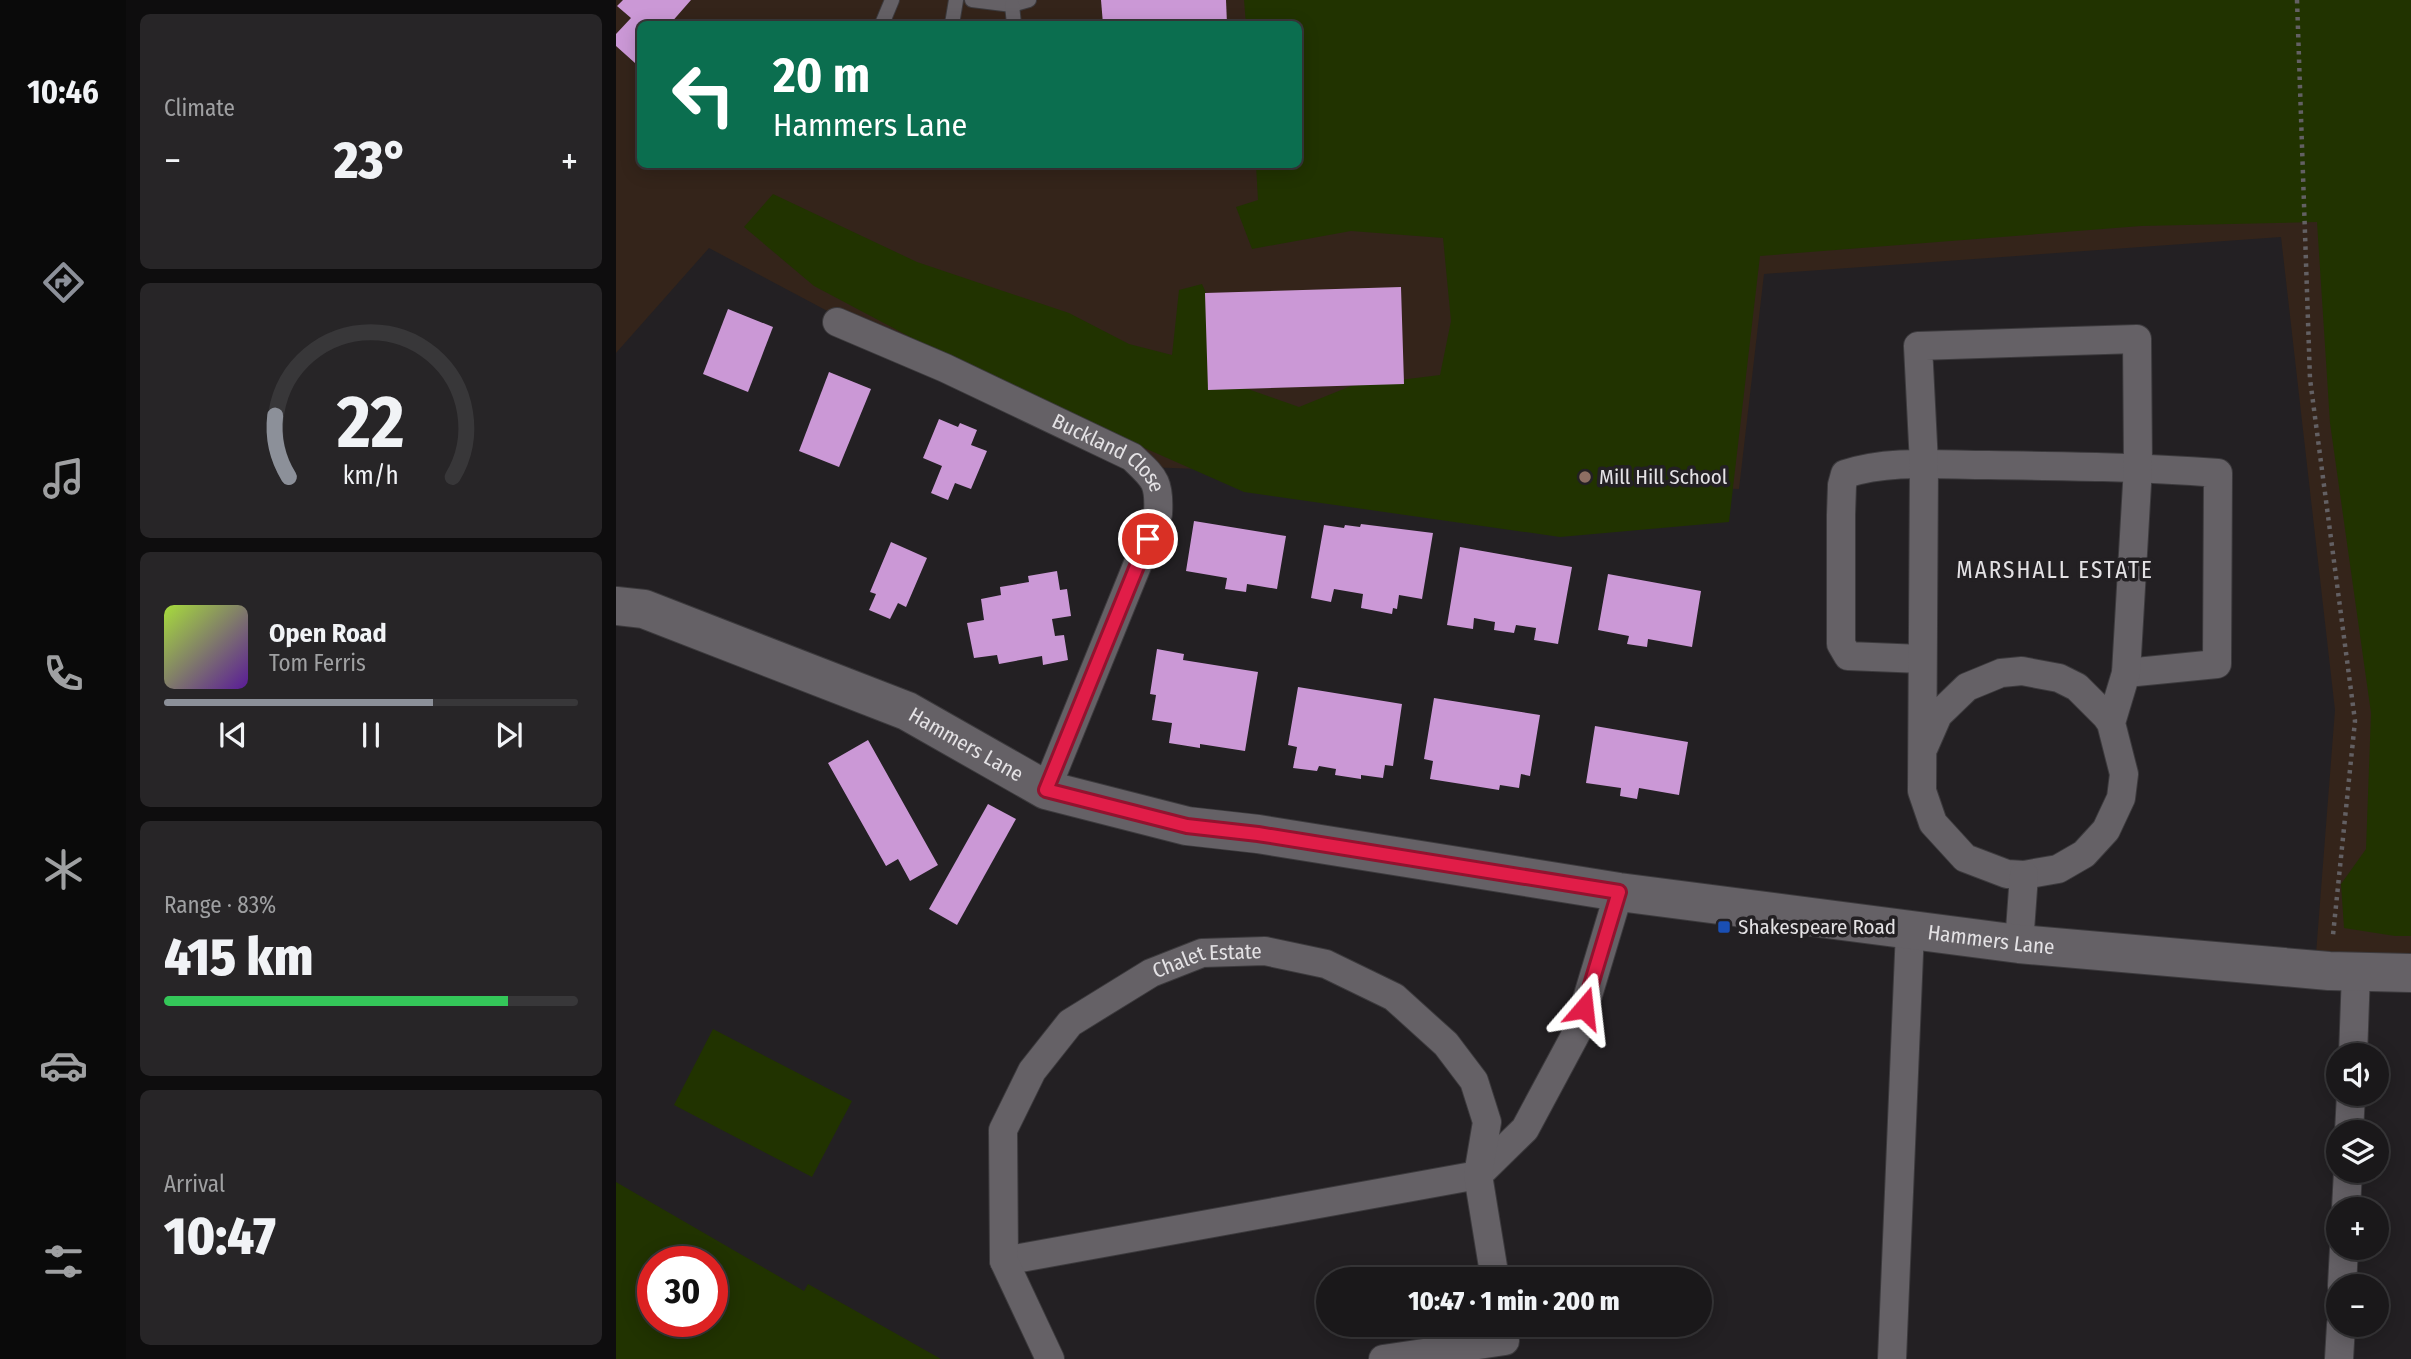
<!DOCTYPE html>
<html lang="en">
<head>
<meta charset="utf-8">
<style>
	body { margin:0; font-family:"Fira Sans Condensed",sans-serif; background:#272527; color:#f1f3f6; height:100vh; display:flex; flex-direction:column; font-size:26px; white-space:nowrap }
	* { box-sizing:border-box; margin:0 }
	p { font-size:23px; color:#9fa0a2 }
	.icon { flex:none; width:38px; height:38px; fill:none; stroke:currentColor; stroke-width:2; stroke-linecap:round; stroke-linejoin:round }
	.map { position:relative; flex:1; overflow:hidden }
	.details { display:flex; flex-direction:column; gap:14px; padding:14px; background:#0e0d0e; width:490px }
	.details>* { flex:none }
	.hud { position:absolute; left:21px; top:21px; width:665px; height:147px; border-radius:10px; box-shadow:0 4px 18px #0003,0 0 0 2px #383739; background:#0b6e4f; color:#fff; overflow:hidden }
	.fabs { position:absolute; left:1710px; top:1043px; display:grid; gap:14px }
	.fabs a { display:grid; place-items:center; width:63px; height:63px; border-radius:50%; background:#1a181a; box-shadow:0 4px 18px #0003,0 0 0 2px #383739; font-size:35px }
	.speed { position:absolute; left:21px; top:1246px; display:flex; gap:14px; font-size:35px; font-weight:700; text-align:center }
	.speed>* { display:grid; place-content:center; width:91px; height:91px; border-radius:50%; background:#1a181a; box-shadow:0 4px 18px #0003,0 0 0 2px #383739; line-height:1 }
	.speed .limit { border:10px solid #d22; background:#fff; color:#111 }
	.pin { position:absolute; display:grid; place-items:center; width:60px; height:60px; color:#fff; margin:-30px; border:4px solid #fff; border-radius:50%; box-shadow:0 2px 7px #0007 }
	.me { position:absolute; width:77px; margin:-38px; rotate:17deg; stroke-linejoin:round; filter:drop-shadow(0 0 5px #0008) }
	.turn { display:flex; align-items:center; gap:24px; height:147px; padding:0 21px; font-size:32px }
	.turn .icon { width:91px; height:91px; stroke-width:2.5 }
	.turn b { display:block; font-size:49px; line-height:60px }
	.big { font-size:52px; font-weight:800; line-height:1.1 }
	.details .widget { flex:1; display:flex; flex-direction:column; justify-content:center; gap:10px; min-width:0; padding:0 24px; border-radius:10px; background:#272527 }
	.details .dial { align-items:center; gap:0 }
	.dial svg { height:182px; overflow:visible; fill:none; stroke:#383739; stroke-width:7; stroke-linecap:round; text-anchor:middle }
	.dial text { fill:#f1f3f6; stroke:none }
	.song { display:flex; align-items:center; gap:21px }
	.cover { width:84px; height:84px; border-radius:10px; background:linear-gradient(135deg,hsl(80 70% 55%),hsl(270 70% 35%)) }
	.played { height:7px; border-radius:4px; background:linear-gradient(90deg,#8c9099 65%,#383739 65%) }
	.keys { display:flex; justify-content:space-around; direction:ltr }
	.heat { display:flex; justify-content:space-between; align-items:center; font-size:38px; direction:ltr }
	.charge { height:10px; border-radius:5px; background:linear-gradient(90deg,#34c759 83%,#383739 0) }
	.trip { position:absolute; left:700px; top:1267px; width:396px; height:70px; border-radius:35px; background:#1a181a; box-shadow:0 4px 18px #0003,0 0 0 2px #383739; font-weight:800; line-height:70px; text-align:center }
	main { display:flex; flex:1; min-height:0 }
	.tabs { display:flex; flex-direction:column; width:126px; justify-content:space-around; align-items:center; background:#0a0a0a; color:#9fa0a2 }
	.tabs .icon { width:49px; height:49px }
	.tabs .current { color:#8c9099 }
	.tabs b { font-size:32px; color:#f1f3f6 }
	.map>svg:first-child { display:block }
	.education { fill:#34241a; fill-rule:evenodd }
	.green { fill:#213300; fill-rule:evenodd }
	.building { fill:#cb98d6 }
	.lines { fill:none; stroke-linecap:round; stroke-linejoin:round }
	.lane-casing { stroke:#3c3a3d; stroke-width:16 }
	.street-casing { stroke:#3c3a3d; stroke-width:30 }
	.secondary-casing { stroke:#3c3a3d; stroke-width:40 }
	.path { stroke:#636063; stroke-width:4.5; stroke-dasharray:3.5 5; stroke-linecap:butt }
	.lane { stroke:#656166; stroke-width:14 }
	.street { stroke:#656166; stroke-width:28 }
	.secondary { stroke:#656166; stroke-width:38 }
	.route-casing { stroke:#92132f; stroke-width:18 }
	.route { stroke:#e11d48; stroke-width:12 }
	.education-dot { fill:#8d6e63; stroke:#232023; stroke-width:2.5 }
	.transit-dot { fill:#1a4fb4; stroke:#232023; stroke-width:2.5 }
	.labels { text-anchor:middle; stroke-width:7; stroke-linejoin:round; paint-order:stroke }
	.street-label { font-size:21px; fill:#e4e2e5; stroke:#232023 }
	.poi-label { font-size:21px; fill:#e4e2e5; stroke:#232023; text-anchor:start }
	.neighbourhood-label { font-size:23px; letter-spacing:2px; fill:#e4e2e5; stroke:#232023 }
</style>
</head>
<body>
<main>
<nav class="tabs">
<b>10:46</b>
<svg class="icon current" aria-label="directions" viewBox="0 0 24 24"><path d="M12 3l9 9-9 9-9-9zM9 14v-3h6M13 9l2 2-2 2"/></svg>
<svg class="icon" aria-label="music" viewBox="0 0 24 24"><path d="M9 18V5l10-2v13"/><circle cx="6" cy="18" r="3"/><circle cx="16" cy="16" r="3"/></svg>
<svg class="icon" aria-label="phone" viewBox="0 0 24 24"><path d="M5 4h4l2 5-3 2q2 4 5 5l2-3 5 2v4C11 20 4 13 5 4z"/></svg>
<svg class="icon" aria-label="climate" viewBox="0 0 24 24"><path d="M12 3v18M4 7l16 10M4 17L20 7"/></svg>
<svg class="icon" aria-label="car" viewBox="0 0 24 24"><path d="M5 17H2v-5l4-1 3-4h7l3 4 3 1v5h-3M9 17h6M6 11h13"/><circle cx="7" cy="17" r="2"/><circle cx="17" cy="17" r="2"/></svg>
<svg class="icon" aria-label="filters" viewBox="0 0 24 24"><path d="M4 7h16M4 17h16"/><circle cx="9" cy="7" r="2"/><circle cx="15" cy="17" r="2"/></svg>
</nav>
<section class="details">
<div class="widget"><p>Climate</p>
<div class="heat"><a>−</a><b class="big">23°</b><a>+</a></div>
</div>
<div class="widget dial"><svg viewBox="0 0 100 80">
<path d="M14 69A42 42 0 1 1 86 69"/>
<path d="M14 69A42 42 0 0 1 8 42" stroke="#8c9099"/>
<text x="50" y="56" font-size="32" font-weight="700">22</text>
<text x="50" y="72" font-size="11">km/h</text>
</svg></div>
<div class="widget">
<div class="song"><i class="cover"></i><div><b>Open Road</b><p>Tom Ferris</p></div></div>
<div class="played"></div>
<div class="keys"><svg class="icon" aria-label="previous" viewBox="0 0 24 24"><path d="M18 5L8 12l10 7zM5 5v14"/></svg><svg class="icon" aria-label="pause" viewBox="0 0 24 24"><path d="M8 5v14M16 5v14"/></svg><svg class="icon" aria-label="next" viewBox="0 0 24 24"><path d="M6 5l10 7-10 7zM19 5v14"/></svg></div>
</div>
<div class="widget"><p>Range · 83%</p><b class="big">415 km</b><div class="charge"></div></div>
<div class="widget"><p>Arrival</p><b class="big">10:47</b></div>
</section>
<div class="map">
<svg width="1795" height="1359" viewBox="0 0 1795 1359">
	<rect width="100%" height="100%" fill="#232023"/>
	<path class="education" d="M0,0H1795V962L1700,954L1719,710L1665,237L1148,274L1123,489L503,466L93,248L0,353ZM24,24H682V164H24Z"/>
	<g class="green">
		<polygon points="628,0 1795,0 1795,936 1779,936 1728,928 1725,884 1750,849 1755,713 1714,423 1701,222 1525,226 1144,256 1113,522 944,537 628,492 379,382 198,286 128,227 157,194 301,262 453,313 513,344 556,355 563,290 586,284 603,322 595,376 683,407 735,386 824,375 835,321 827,238 735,231 636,249 620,207 642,200 640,165 682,164 682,24 630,24"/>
		<polygon points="97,1029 236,1101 196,1177 58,1105"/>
		<path d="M0,1182L188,1291L192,1284L325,1359H0ZM37,1262H96V1321H37Z"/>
	</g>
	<g class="building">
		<polygon points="7,0 75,0 54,24 24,24 24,58 19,63 0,46 0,34 15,18 1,6"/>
		<polygon points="485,0 610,0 611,24 487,24"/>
		<polygon points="785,287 788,384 592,390 589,293"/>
		<polygon points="112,309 157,327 132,392 87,374"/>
		<polygon points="213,372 255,389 223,467 183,451"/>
		<polygon points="323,419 342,427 344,423 361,430 355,445 371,451 355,489 339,483 332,500 315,493 326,466 307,458"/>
		<polygon points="578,521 670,536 661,589 631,584 630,592 609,589 611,578 570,571"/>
		<polygon points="745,524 817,533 806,599 783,595 781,609 777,608 776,614 745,608 747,594 718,589 715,602 695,598 708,525 728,528 729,525 744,527"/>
		<polygon points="275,542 311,558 290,607 282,603 274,619 253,610 260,594 254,592"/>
		<polygon points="844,547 956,567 942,644 918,640 920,628 900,625 898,633 878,630 879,622 858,618 857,629 831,625"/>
		<polygon points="441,571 444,590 451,589 455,616 436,619 439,636 448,635 452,660 427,665 426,656 383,664 381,655 358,658 351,623 368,620 365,599 385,595 384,587 413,582 412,576"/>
		<polygon points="992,574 1085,591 1076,647 1032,639 1031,647 1011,644 1013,636 982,630"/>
		<polygon points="541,649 568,654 567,660 642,672 629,751 584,744 584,748 553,743 556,723 536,720 540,695 534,694"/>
		<polygon points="682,687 786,704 777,766 769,765 767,778 745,775 745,779 719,775 720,769 703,766 701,771 677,768 681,747 672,745"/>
		<polygon points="818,698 924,715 914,776 905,774 903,788 884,785 883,790 814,779 817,761 808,759"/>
		<polygon points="979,726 1072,742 1063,795 1023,788 1021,799 1004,796 1005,788 970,783"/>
		<polygon points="252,740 322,865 294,881 282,859 270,866 212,763"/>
		<polygon points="372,804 400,819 341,925 313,909"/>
	</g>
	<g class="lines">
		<g class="lane-casing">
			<g id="lane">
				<polyline points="356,0 396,5 413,0"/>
				<polyline points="396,5 398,24"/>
				<polyline points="266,24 276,0"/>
				<polyline points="336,24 340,0"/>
			</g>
		</g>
		<g class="street-casing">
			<g id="street">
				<path id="s1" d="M221,322L329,368L516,457C538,478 544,481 542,514L430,790"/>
				<path d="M1306,659L1232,656L1225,644V515L1226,485L1229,474C1274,459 1326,465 1372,465C1449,466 1525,467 1602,473L1601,664L1510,673"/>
				<polyline points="1308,747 1322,715 1351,687 1385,673 1406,671 1443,678 1461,687 1490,716 1495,723 1508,774 1505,798 1490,830 1468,854 1442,869 1408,875 1391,874 1349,858 1317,823 1306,791 1308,464 1302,346 1521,339 1522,467 1510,673 1495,723"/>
				<polyline points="1403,944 1408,875"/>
				<polyline points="1737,1055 1740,973"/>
				<polyline points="1733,1132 1735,1094"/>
				<polyline points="1730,1209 1732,1171"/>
				<polyline points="388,1261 862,1175 909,1129 961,1032 1003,892"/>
				<polyline points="1726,1286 1728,1248"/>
				<path id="s2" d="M434,1359L388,1261L387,1130L416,1071L454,1023L535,973L586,953L649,951L710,964L778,997L830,1044L858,1081L871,1122L862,1175L879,1279"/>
				<polyline points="767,1359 889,1341"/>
				<polyline points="1276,1359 1294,930"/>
				<polyline points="1723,1359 1725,1325"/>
			</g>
		</g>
		<g class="secondary-casing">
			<g id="secondary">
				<path id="s3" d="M0,606L28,609L291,711L430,790L571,826L642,834L1003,892L1403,944L1713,971L1795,973"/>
			</g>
		</g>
		<polyline class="path" points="1681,0 1694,379 1739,721 1717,935"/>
		<use href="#lane" class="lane"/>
		<use href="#street" class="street"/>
		<use href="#secondary" class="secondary"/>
	</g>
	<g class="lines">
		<g class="route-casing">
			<polyline id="route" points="532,539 430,790 571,826 642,834 1003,892 968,1008"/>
		</g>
		<use href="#route" class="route"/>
	</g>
	<circle class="education-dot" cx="969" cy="477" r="7"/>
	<rect class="transit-dot" x="1101" y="920" width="14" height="14" rx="3.5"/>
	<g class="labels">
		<g class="street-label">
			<text dy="7" stroke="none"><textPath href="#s1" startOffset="303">Buckland Close</textPath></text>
			<text dy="7" stroke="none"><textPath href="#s3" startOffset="378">Hammers Lane</textPath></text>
			<text dy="7" stroke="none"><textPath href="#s3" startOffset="1428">Hammers Lane</textPath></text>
			<text dy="7" stroke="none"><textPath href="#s2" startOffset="520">Chalet Estate</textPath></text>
		</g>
		<g class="poi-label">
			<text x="983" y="484">Mill Hill School</text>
			<text x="1122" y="934">Shakespeare Road</text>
		</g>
		<g class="neighbourhood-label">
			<text x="1439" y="578">MARSHALL ESTATE</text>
		</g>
	</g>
</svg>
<div class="fabs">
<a><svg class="icon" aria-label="sound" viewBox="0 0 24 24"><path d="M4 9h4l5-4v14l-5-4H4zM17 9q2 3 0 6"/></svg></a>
<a><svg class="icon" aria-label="layers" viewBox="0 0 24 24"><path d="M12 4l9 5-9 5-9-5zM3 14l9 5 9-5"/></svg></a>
<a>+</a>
<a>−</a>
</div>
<div class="speed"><div class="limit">30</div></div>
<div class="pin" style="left:532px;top:539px;background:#d93025"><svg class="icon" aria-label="arrive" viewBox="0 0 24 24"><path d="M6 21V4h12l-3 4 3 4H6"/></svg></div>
<svg class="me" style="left:968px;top:1008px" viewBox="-20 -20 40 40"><path d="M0-17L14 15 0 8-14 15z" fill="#e11d48" stroke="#fff" stroke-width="4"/></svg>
<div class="trip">10:47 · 1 min · 200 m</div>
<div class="hud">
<div class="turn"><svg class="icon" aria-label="left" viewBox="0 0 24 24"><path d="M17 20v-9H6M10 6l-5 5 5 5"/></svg><div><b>20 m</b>Hammers Lane</div></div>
</div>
</div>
</main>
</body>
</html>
